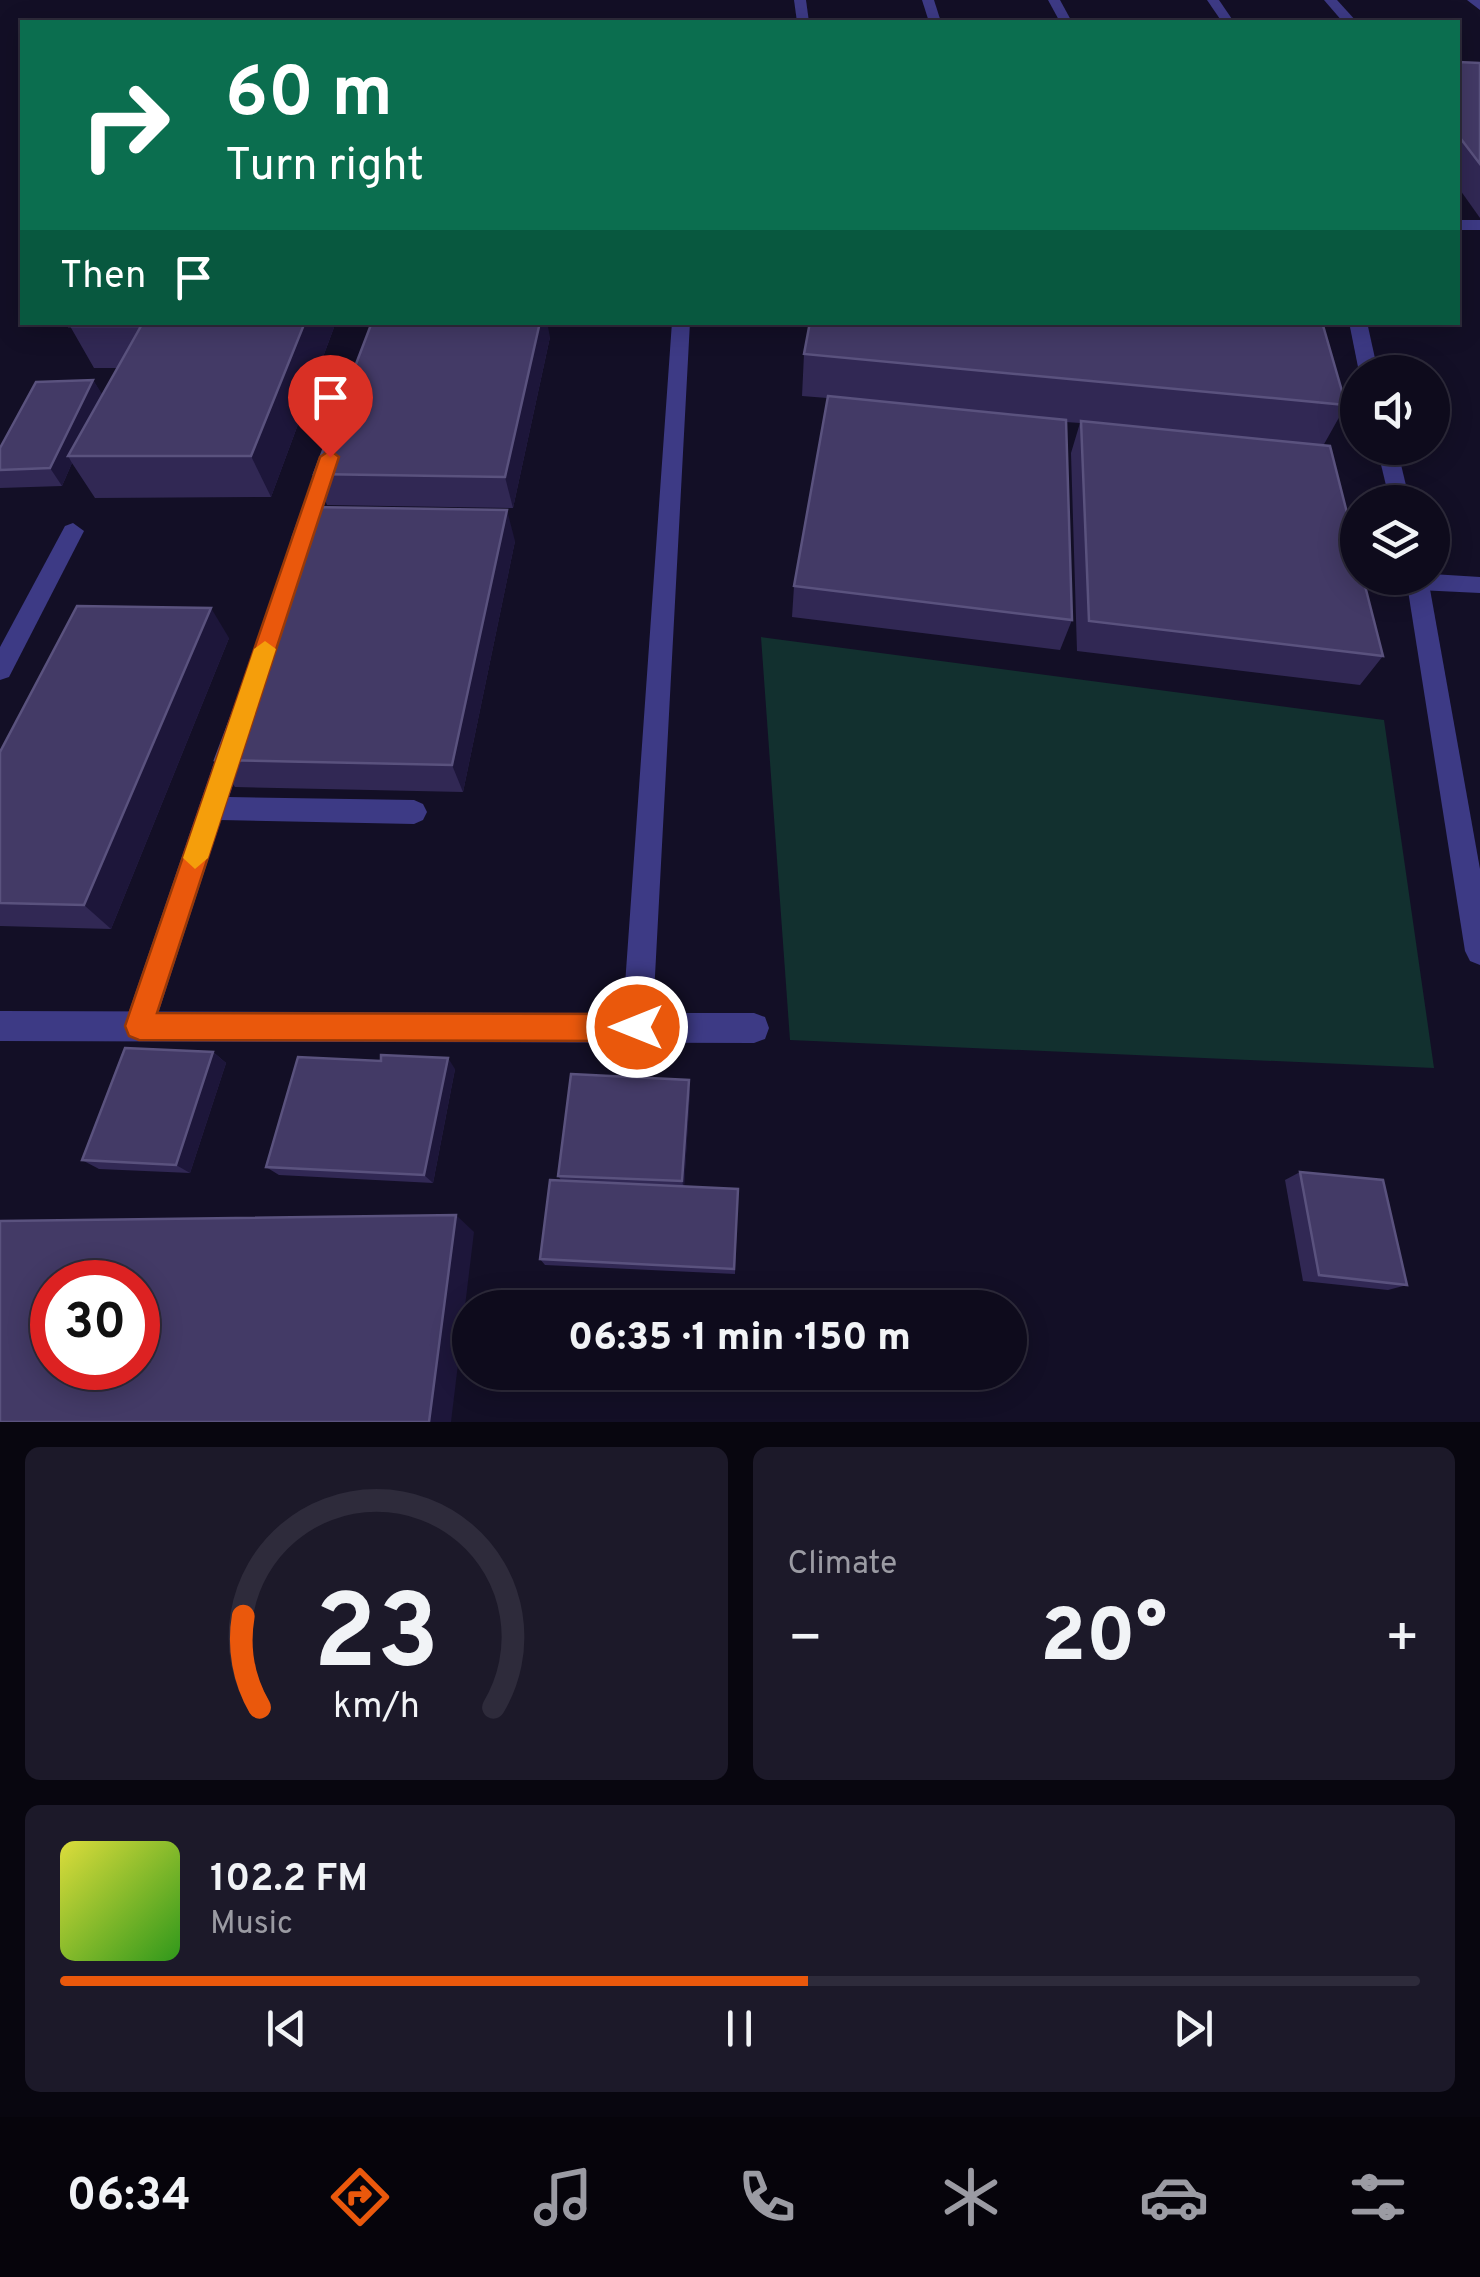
<!DOCTYPE html>
<html lang="en">
<head>
<meta charset="utf-8">
<style>
	body { margin:0; font-family:Overpass,sans-serif; background:#1c1929; color:#f1f3f6; height:100vh; display:flex; flex-direction:column; font-size:38px; white-space:nowrap }
	* { box-sizing:border-box; margin:0 }
	p { font-size:32px; color:#9b9ba3 }
	.icon { flex:none; width:55px; height:55px; fill:none; stroke:currentColor; stroke-width:2; stroke-linecap:round; stroke-linejoin:round }
	.map { position:relative; height:1422px; overflow:hidden }
	.details { display:flex; flex-direction:column; gap:25px; padding:25px; background:#08060f; flex:1 }
	.details>* { flex:none }
	.hud { position:absolute; left:20px; top:20px; width:1440px; height:305px; border-radius:0px; box-shadow:0 5px 25px #0003,0 0 0 2px #2e2b3b; background:#0b6e4f; color:#fff; overflow:hidden }
	.fabs { position:absolute; left:1340px; top:355px; display:grid; gap:20px }
	.fabs a { display:grid; place-items:center; width:110px; height:110px; border-radius:50%; background:#0e0b1c; box-shadow:0 5px 25px #0003,0 0 0 2px #2e2b3b; font-size:50px }
	.speed { position:absolute; left:30px; top:1260px; display:flex; gap:20px; font-size:50px; font-weight:700; text-align:center }
	.speed>* { display:grid; place-content:center; width:130px; height:130px; border-radius:50%; background:#0e0b1c; box-shadow:0 5px 25px #0003,0 0 0 2px #2e2b3b; line-height:1 }
	.speed .limit { border:15px solid #d22; background:#fff; color:#111 }
	.pin { position:absolute; display:grid; place-items:center; width:85px; height:85px; color:#fff; margin:-102px -42px; border-radius:50% 50% 50% 0; rotate:-45deg; box-shadow:0 0 10px #0007 }
	.pin .icon { rotate:45deg }
	.me { position:absolute; width:110px; margin:-55px; rotate:270deg; stroke-linejoin:round; filter:drop-shadow(0 0 8px #0008) }
	.turn { display:flex; align-items:center; gap:35px; height:210px; padding:0 40px; font-size:45px }
	.turn .icon { width:130px; height:130px; stroke-width:2.5 }
	.turn b { display:block; font-size:70px; line-height:85px }
	.then { display:flex; align-items:center; height:95px; padding:0 40px; background:#0003; gap:20px; font-size:38px }
	.big { font-size:75px; font-weight:800; line-height:1.1 }
	.details .card { flex:1; display:flex; flex-direction:column; justify-content:center; gap:15px; min-width:0; padding:0 35px; border-radius:15px; background:#1c1929 }
	.details .dial { align-items:center; gap:0 }
	.dial svg { height:260px; overflow:visible; fill:none; stroke:#2e2b3b; stroke-width:7; stroke-linecap:round; text-anchor:middle }
	.dial text { fill:#f1f3f6; stroke:none }
	.song { display:flex; align-items:center; gap:30px }
	.cover { width:120px; height:120px; border-radius:15px; background:linear-gradient(135deg,hsl(60 70% 55%),hsl(110 70% 35%)) }
	.played { height:10px; border-radius:5px; background:linear-gradient(90deg,#ea580c 55%,#2e2b3b 55%) }
	.keys { display:flex; justify-content:space-around; direction:ltr }
	.heat { display:flex; justify-content:space-between; align-items:center; font-size:55px; direction:ltr }
	.details .tiles { flex:1; display:grid; gap:25px; grid-template-columns:1fr 1fr }
	.card:last-child { grid-column:span 2 }
	.trip { position:absolute; left:452px; top:1290px; width:575px; height:100px; border-radius:50px; background:#0e0b1c; box-shadow:0 5px 25px #0003,0 0 0 2px #2e2b3b; font-weight:800; line-height:100px; text-align:center }
	.menu { display:flex; height:160px; justify-content:space-around; align-items:center; background:#06040b; color:#9b9ba3 }
	.menu .icon { width:70px; height:70px }
	.menu .selected { color:#ea580c }
	.menu b { font-size:45px; color:#f1f3f6 }
	.map>svg:first-child { display:block }
	.green { fill:#12302f }
	.lines { fill:none; stroke-linecap:round; stroke-linejoin:round }
	.service { fill:#3d3a85; fill-rule:evenodd }
	.minor { fill:#3d3a85; fill-rule:evenodd }
	.wall { fill:#312854 }
	.shaded-wall { fill:#1d163a }
	.building { fill:#433a66; stroke:#5a527e; stroke-width:2.5; fill-rule:evenodd }
	.route { fill:#ea580c; stroke:#983908; stroke-width:2.5 }
	.slow { fill:#f59e0b }
</style>
</head>
<body>
<div class="map">
<svg width="1480" height="1422" viewBox="0 0 1480 1422">
	<rect width="100%" height="100%" fill="#130f26"/>
	<polygon class="green" points="761,637 1384,720 1434,1068 790,1040"/>
	<g class="lines">
		<g class="service">
			<rect x="1458" y="220" width="22" height="10"/>
			<polygon points="330,451 340,458 313,538 302,546 294,544 291,538 320,458"/>
			<polygon points="1432,574 1480,577 1480,593 1418,590 1407,582 1409,578 1432,578"/>
			<polygon points="234,731 243,735 247,742 229,797 414,800 423,804 427,812 423,820 414,824 221,820 154,1026 150,1037 139,1041 128,1037 124,1026 221,742 225,735"/>
		</g>
		<g class="minor">
			<polygon points="794,0 806,0 809,22 797,22"/>
			<polygon points="922,0 934,0 941,22 929,22"/>
			<polygon points="1048,0 1060,0 1072,22 1060,22"/>
			<polygon points="1207,0 1219,0 1234,22 1222,22"/>
			<polygon points="1324,0 1337,0 1357,22 1343,22"/>
			<polygon points="1467,0 1480,0 1480,10"/>
			<polygon points="672,322 690,322 653,1013 754,1013 765,1017 769,1028 765,1039 754,1043 0,1041 0,1011 623,1013"/>
			<polygon points="1349,322 1367,322 1378,372 1359,372"/>
			<polygon points="1377,448 1397,448 1410,502 1390,502"/>
			<polygon points="73,523 84,531 9,677 0,680 0,647 65,526"/>
			<polygon points="1406,578 1428,578 1480,869 1480,965 1470,961 1465,951"/>
		</g>
	</g>
	<g class="wall">
		<polygon points="1458,62 1480,63 1480,218 1458,187"/>
		<polygon points="336,322 271,497 95,498 72,463 62,486 0,488 0,448 93,380 102,395 117,368 94,368 70,326"/>
		<polygon points="550,337 513,508 327,505 314,474"/>
		<polygon points="804,354 1346,405 1323,446 1383,656 1360,685 1077,651 1071,453 1080,423 1066,422 1072,620 1060,650 792,617 794,586 827,398 802,396"/>
		<polygon points="515,541 463,792 235,787 215,760"/>
		<polygon points="229,638 111,929 0,926 0,752"/>
		<polygon points="213,1052 226,1063 190,1173 99,1169 82,1160"/>
		<polygon points="455,1069 433,1183 279,1175 266,1167"/>
		<polygon points="690,1090 684,1186 738,1189 735,1274 545,1265 540,1259 561,1180 558,1176"/>
		<polygon points="1300,1172 1407,1285 1388,1290 1303,1281 1285,1180"/>
	</g>
	<g class="shaded-wall">
		<polygon points="305,322 336,322 271,497 251,456"/>
		<polygon points="540,322 547,322 550,337 513,508 505,477"/>
		<polygon points="93,380 104,397 68,456 72,463 62,486 50,468"/>
		<polygon points="507,510 515,541 463,792 452,765"/>
		<polygon points="211,608 229,638 111,929 84,905"/>
		<polygon points="213,1052 226,1063 190,1173 176,1165"/>
		<polygon points="448,1058 455,1069 433,1183 424,1175"/>
		<polygon points="689,1080 690,1090 684,1189 682,1181"/>
		<polygon points="456,1215 474,1232 451,1422 429,1422"/>
	</g>
	<g class="building">
		<polygon points="1458,62 1480,63 1480,164 1458,135"/>
		<polygon points="72,322 305,322 251,456 68,456 141,326 70,326"/>
		<polygon points="372,322 540,322 505,477 314,474"/>
		<polygon points="810,322 1322,322 1346,405 804,354"/>
		<polygon points="93,380 50,468 0,470 0,448 36,382"/>
		<polygon points="828,396 1066,420 1072,620 794,586"/>
		<polygon points="1081,421 1330,446 1358,556 1358,578 1363,578 1383,656 1089,621"/>
		<polygon points="310,507 507,510 452,765 215,760"/>
		<polygon points="77,606 211,608 84,905 0,903 0,752"/>
		<polygon points="125,1048 213,1052 176,1165 82,1160"/>
		<polygon points="381,1055 448,1058 424,1175 266,1167 298,1057 381,1061"/>
		<polygon points="571,1074 689,1080 682,1181 558,1176"/>
		<polygon points="1300,1172 1383,1180 1407,1285 1319,1275"/>
		<polygon points="550,1180 738,1189 734,1269 540,1259"/>
		<path d="M456,1215L429,1422H0V1221ZM52,1282H138V1368H52Z"/>
	</g>
	<polygon class="route" points="330,450 339,457 157,1013 637,1014 647,1018 651,1027 647,1037 637,1041 139,1040 129,1036 125,1026 320,457"/>
	<polygon class="slow" points="265,641 276,649 208,858 195,869 183,858 254,649"/>
</svg>
<div class="fabs">
<a><svg class="icon" aria-label="sound" viewBox="0 0 24 24"><path d="M4 9h4l5-4v14l-5-4H4zM17 9q2 3 0 6"/></svg></a>
<a><svg class="icon" aria-label="layers" viewBox="0 0 24 24"><path d="M12 4l9 5-9 5-9-5zM3 14l9 5 9-5"/></svg></a>
</div>
<div class="speed"><div class="limit">30</div></div>
<div class="pin" style="left:330px;top:457px;background:#d93025"><svg class="icon" aria-label="arrive" viewBox="0 0 24 24"><path d="M6 21V4h12l-3 4 3 4H6"/></svg></div>
<svg class="me" style="left:637px;top:1027px" viewBox="-20 -20 40 40"><circle r="17" fill="#ea580c" stroke="#fff" stroke-width="3"/><path d="M0-11L8 9 0 5-8 9z" fill="#fff"/></svg>
<div class="trip">06:35 · 1 min · 150 m</div>
<div class="hud">
<div class="turn"><svg class="icon" aria-label="right" viewBox="0 0 24 24"><path d="M7 20v-9h11M14 6l5 5-5 5"/></svg><div><b>60 m</b>Turn right</div></div>
<div class="then">Then<svg class="icon" aria-label="arrive" viewBox="0 0 24 24"><path d="M6 21V4h12l-3 4 3 4H6"/></svg></div>
</div>
</div>
<section class="details">
<div class="tiles">
<div class="card dial"><svg viewBox="0 0 100 80">
<path d="M14 69A42 42 0 1 1 86 69"/>
<path d="M14 69A42 42 0 0 1 9 41" stroke="#ea580c"/>
<text x="50" y="56" font-size="32" font-weight="700">23</text>
<text x="50" y="72" font-size="11">km/h</text>
</svg></div>
<div class="card"><p>Climate</p>
<div class="heat"><a>−</a><b class="big">20°</b><a>+</a></div>
</div>
<div class="card">
<div class="song"><i class="cover"></i><div><b>102.2 FM</b><p>Music</p></div></div>
<div class="played"></div>
<div class="keys"><svg class="icon" aria-label="previous" viewBox="0 0 24 24"><path d="M18 5L8 12l10 7zM5 5v14"/></svg><svg class="icon" aria-label="pause" viewBox="0 0 24 24"><path d="M8 5v14M16 5v14"/></svg><svg class="icon" aria-label="next" viewBox="0 0 24 24"><path d="M6 5l10 7-10 7zM19 5v14"/></svg></div>
</div>
</div>
</section>
<nav class="menu">
<b>06:34</b>
<svg class="icon selected" aria-label="directions" viewBox="0 0 24 24"><path d="M12 3l9 9-9 9-9-9zM9 14v-3h6M13 9l2 2-2 2"/></svg>
<svg class="icon" aria-label="music" viewBox="0 0 24 24"><path d="M9 18V5l10-2v13"/><circle cx="6" cy="18" r="3"/><circle cx="16" cy="16" r="3"/></svg>
<svg class="icon" aria-label="phone" viewBox="0 0 24 24"><path d="M5 4h4l2 5-3 2q2 4 5 5l2-3 5 2v4C11 20 4 13 5 4z"/></svg>
<svg class="icon" aria-label="climate" viewBox="0 0 24 24"><path d="M12 3v18M4 7l16 10M4 17L20 7"/></svg>
<svg class="icon" aria-label="car" viewBox="0 0 24 24"><path d="M5 17H2v-5l4-1 3-4h7l3 4 3 1v5h-3M9 17h6M6 11h13"/><circle cx="7" cy="17" r="2"/><circle cx="17" cy="17" r="2"/></svg>
<svg class="icon" aria-label="filters" viewBox="0 0 24 24"><path d="M4 7h16M4 17h16"/><circle cx="9" cy="7" r="2"/><circle cx="15" cy="17" r="2"/></svg>
</nav>
</body>
</html>
